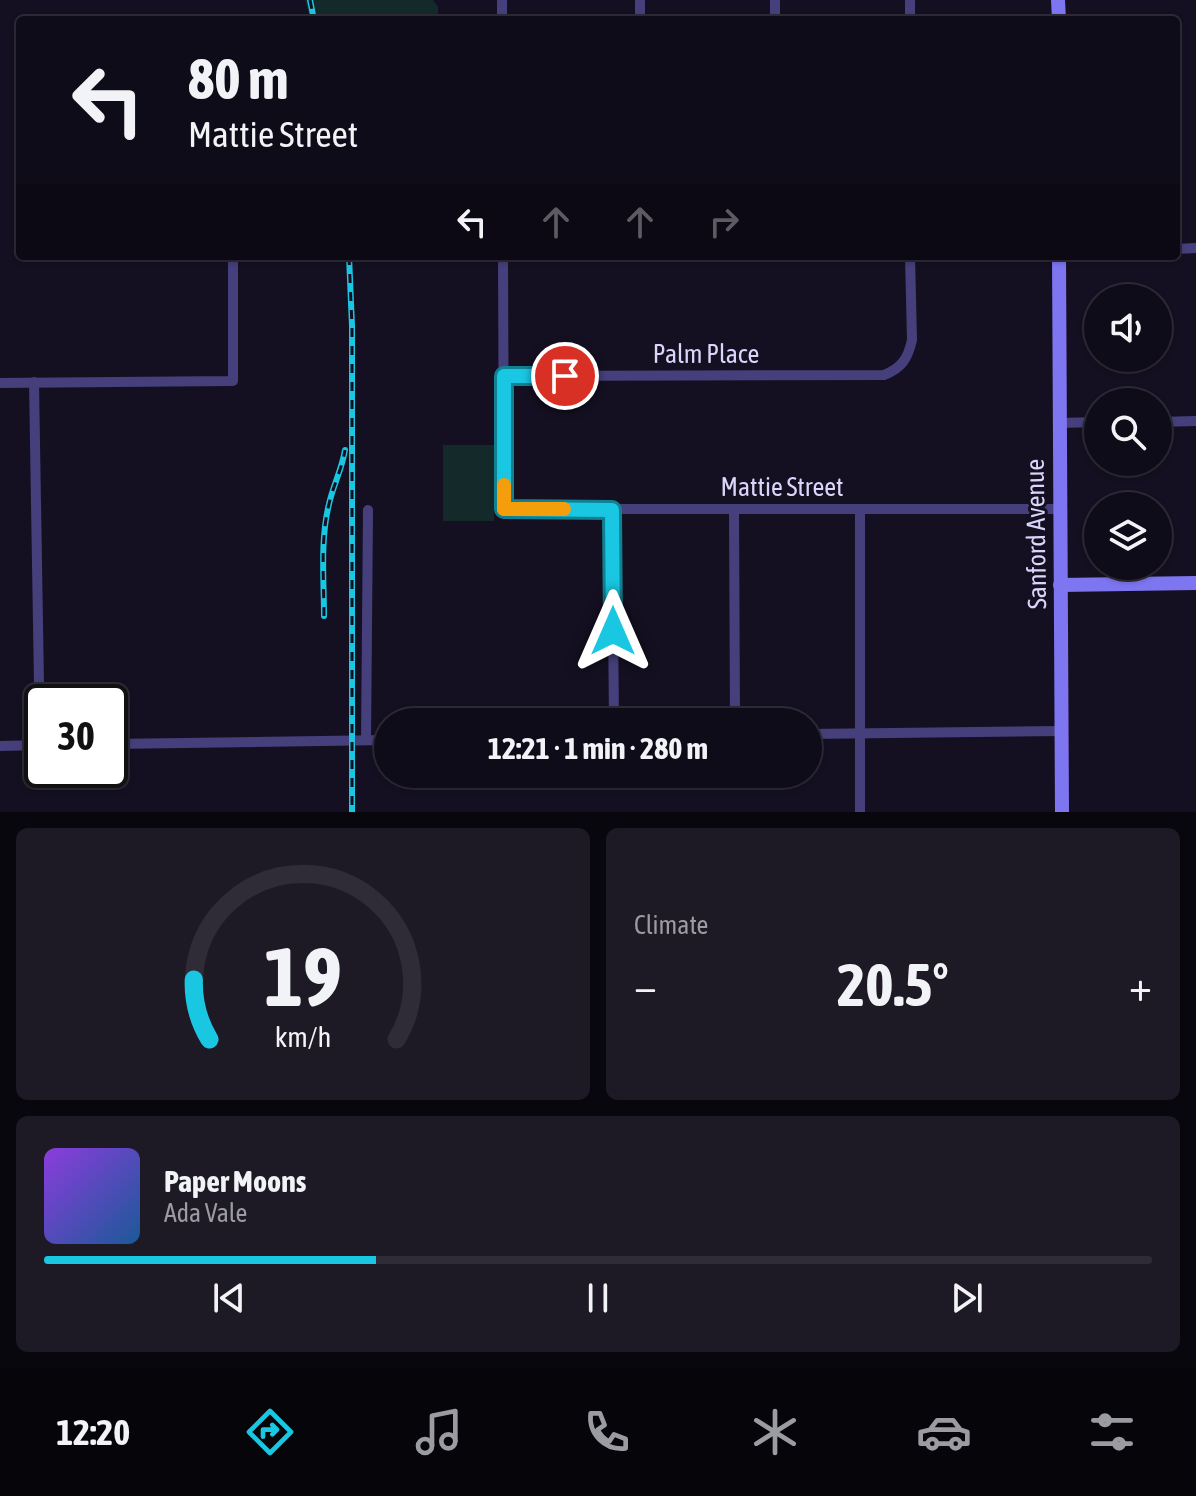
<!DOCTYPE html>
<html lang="en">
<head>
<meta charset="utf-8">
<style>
	body { margin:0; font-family:"Asap Condensed",sans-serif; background:#1d1a26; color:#f1f3f6; height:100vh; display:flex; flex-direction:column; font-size:30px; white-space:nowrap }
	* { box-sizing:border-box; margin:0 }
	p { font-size:26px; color:#9b9ba2 }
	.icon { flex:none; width:44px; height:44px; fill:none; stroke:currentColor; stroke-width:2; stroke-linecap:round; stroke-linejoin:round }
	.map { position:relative; height:812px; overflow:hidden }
	.details { display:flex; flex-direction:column; gap:16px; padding:16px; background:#08070e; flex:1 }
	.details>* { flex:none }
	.hud { position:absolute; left:16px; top:16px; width:1164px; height:244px; border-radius:8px; box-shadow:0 2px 6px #0004,0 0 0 2px #2f2c38; background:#0f0c19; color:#f1f3f6; overflow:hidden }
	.controls { position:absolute; left:1084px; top:284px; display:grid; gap:16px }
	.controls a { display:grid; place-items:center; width:88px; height:88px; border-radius:50%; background:#0f0c19; box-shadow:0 2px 6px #0004,0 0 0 2px #2f2c38; font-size:40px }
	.speed { position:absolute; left:24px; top:684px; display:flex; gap:16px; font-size:40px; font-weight:700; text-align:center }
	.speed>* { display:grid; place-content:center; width:104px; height:104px; border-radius:50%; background:#0f0c19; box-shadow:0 2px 6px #0004,0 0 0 2px #2f2c38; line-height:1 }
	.speed .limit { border:4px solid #111; border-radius:12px; background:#fff; color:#111 }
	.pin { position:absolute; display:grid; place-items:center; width:68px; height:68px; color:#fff; margin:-34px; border:4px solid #fff; border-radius:50%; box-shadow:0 2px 8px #0007 }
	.me { position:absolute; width:88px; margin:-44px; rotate:0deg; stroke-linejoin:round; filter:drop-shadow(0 0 6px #0008) }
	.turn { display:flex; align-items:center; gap:28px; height:168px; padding:0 40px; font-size:36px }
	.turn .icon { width:104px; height:104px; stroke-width:2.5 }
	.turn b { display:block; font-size:56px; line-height:68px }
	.lanes { display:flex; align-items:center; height:76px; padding:0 40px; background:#0003; justify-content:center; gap:40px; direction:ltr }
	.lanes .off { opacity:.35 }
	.big { font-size:60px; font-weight:700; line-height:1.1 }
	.details .card { flex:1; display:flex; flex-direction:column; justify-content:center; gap:12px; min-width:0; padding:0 28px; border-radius:12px; background:#1d1a26 }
	.details .dial { align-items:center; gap:0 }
	.dial svg { height:208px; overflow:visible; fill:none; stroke:#2f2c38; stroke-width:7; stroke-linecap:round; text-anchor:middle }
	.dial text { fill:#f1f3f6; stroke:none }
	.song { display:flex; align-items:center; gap:24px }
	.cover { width:96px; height:96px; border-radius:12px; background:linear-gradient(135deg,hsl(270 70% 55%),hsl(210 70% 35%)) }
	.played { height:8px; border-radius:4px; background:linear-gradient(90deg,#19c7e2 30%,#2f2c38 30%) }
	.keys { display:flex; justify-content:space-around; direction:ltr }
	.heat { display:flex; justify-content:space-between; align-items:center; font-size:44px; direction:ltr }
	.details .tiles { flex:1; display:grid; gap:16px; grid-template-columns:1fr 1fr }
	.card:last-child { grid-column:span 2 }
	.trip { position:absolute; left:374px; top:708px; width:448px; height:80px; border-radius:40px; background:#0f0c19; box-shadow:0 2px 6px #0004,0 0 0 2px #2f2c38; font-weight:700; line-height:80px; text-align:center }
	.dock { display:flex; height:128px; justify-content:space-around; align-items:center; background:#06050a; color:#9b9ba2 }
	.dock .icon { width:56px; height:56px }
	.dock .active { color:#19c7e2 }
	.dock b { font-size:36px; color:#f1f3f6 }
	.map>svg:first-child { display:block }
	.green { fill:#142a2a }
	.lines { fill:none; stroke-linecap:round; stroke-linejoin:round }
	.street { stroke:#45407b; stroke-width:10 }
	.secondary { stroke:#7e76f0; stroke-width:14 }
	.rail-casing { stroke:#19c7e2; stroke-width:6 }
	.rail { stroke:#141021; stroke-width:3; stroke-dasharray:9; stroke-linecap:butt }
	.route-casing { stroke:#108193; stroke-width:20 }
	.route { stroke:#19c7e2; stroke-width:14 }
	.slow { stroke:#f59e0b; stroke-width:14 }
	.labels { text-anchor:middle; stroke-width:6; stroke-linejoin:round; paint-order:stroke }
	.street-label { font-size:26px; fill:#dad5fa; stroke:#141021 }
</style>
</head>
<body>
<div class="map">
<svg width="1196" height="812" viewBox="0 0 1196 812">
	<rect width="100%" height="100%" fill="#141021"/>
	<g class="green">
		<polygon points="305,0 433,0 438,7 438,20 311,20"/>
		<rect x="443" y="445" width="51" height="76"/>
	</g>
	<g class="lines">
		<g class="street">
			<polyline points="502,0 502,20"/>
			<polyline points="640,0 640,20"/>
			<polyline points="910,0 910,20"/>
			<polyline points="775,20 775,0"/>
			<polyline points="1176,249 1196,248"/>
			<polyline points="503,256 504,509 1059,509"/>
			<path d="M504,376L884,375C902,368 908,358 912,340L910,256"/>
			<polyline points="34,382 40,745"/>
			<polyline points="0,383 233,381 233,256"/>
			<polyline points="1158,422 1196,421"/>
			<polyline points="1059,423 1098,422"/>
			<polyline points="734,509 735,722"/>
			<polyline points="860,509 860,812"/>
			<polyline points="612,510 614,722"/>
			<polyline points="808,734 1061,731"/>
			<polyline points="366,740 368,510"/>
			<polyline points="110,744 388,740"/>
			<polyline points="0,746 42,745"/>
		</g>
		<g class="secondary">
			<polyline points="1058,0 1059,20"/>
			<polyline points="1059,256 1062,812"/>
			<polyline points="1060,585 1196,583"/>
		</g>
		<g class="rail-casing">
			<g id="rail">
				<polyline points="310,0 314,20"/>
				<polyline points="349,256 352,326 352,812"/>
				<path d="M324,616C324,580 320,540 329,504C333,486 342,469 345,450"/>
			</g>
		</g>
		<use href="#rail" class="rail"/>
	</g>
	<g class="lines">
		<g class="route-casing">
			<polyline id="route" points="565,376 504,376 504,509 612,510 613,631"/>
		</g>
		<use href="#route" class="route"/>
		<polyline class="slow" points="504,485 504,509 564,509"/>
	</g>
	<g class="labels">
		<g class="street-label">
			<text x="706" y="363">Palm Place</text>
			<text x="782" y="496">Mattie Street</text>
			<text transform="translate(1036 534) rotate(-91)" y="9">Sanford Avenue</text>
		</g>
	</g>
</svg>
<div class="controls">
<a><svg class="icon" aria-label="sound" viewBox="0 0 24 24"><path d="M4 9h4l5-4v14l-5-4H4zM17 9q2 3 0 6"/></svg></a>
<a><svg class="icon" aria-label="search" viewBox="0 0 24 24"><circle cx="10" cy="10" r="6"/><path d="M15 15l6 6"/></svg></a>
<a><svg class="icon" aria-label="layers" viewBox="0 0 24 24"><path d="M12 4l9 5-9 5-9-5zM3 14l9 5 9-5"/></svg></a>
</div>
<div class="speed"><div class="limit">30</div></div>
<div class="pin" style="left:565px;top:376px;background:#d93025"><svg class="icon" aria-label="arrive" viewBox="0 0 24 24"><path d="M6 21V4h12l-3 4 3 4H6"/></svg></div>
<svg class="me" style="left:613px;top:631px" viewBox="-20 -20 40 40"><path d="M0-17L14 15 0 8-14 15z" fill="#19c7e2" stroke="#fff" stroke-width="4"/></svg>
<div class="trip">12:21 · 1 min · 280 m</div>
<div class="hud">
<div class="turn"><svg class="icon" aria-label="left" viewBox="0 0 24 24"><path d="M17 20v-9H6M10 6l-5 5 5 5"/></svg><div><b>80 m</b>Mattie Street</div></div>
<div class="lanes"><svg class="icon" aria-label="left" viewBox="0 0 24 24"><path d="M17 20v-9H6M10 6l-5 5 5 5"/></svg><svg class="icon off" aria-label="ahead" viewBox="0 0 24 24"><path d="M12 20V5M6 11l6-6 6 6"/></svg><svg class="icon off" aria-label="ahead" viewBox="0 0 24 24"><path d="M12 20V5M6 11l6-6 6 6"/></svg><svg class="icon off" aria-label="right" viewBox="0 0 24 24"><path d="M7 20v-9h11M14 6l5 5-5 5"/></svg></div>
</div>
</div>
<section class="details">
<div class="tiles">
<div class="card dial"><svg viewBox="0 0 100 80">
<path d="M14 69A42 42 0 1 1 86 69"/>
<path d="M14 69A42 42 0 0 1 8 46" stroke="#19c7e2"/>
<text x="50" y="56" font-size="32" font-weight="700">19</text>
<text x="50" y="72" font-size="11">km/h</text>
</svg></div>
<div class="card"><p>Climate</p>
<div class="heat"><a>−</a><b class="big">20.5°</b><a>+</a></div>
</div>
<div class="card">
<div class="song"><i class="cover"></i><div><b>Paper Moons</b><p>Ada Vale</p></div></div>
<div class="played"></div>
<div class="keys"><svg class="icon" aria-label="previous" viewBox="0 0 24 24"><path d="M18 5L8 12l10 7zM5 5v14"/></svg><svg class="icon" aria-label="pause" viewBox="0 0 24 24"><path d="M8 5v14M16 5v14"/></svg><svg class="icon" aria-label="next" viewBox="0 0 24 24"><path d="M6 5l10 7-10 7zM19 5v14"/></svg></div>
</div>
</div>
</section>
<nav class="dock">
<b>12:20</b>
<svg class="icon active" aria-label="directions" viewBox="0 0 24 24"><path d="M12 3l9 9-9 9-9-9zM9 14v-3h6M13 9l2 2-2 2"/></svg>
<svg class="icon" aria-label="music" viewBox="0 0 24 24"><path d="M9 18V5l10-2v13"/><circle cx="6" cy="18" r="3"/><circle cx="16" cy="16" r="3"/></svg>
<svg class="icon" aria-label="phone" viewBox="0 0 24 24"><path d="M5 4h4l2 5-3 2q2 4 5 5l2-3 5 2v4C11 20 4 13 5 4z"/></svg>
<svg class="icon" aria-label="climate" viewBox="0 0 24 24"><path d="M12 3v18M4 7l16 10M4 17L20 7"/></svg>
<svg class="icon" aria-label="car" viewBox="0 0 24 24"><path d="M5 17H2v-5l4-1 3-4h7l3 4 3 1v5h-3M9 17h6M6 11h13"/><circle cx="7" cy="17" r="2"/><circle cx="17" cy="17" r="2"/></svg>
<svg class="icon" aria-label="filters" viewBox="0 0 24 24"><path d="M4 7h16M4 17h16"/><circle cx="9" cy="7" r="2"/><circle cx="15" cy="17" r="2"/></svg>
</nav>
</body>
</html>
